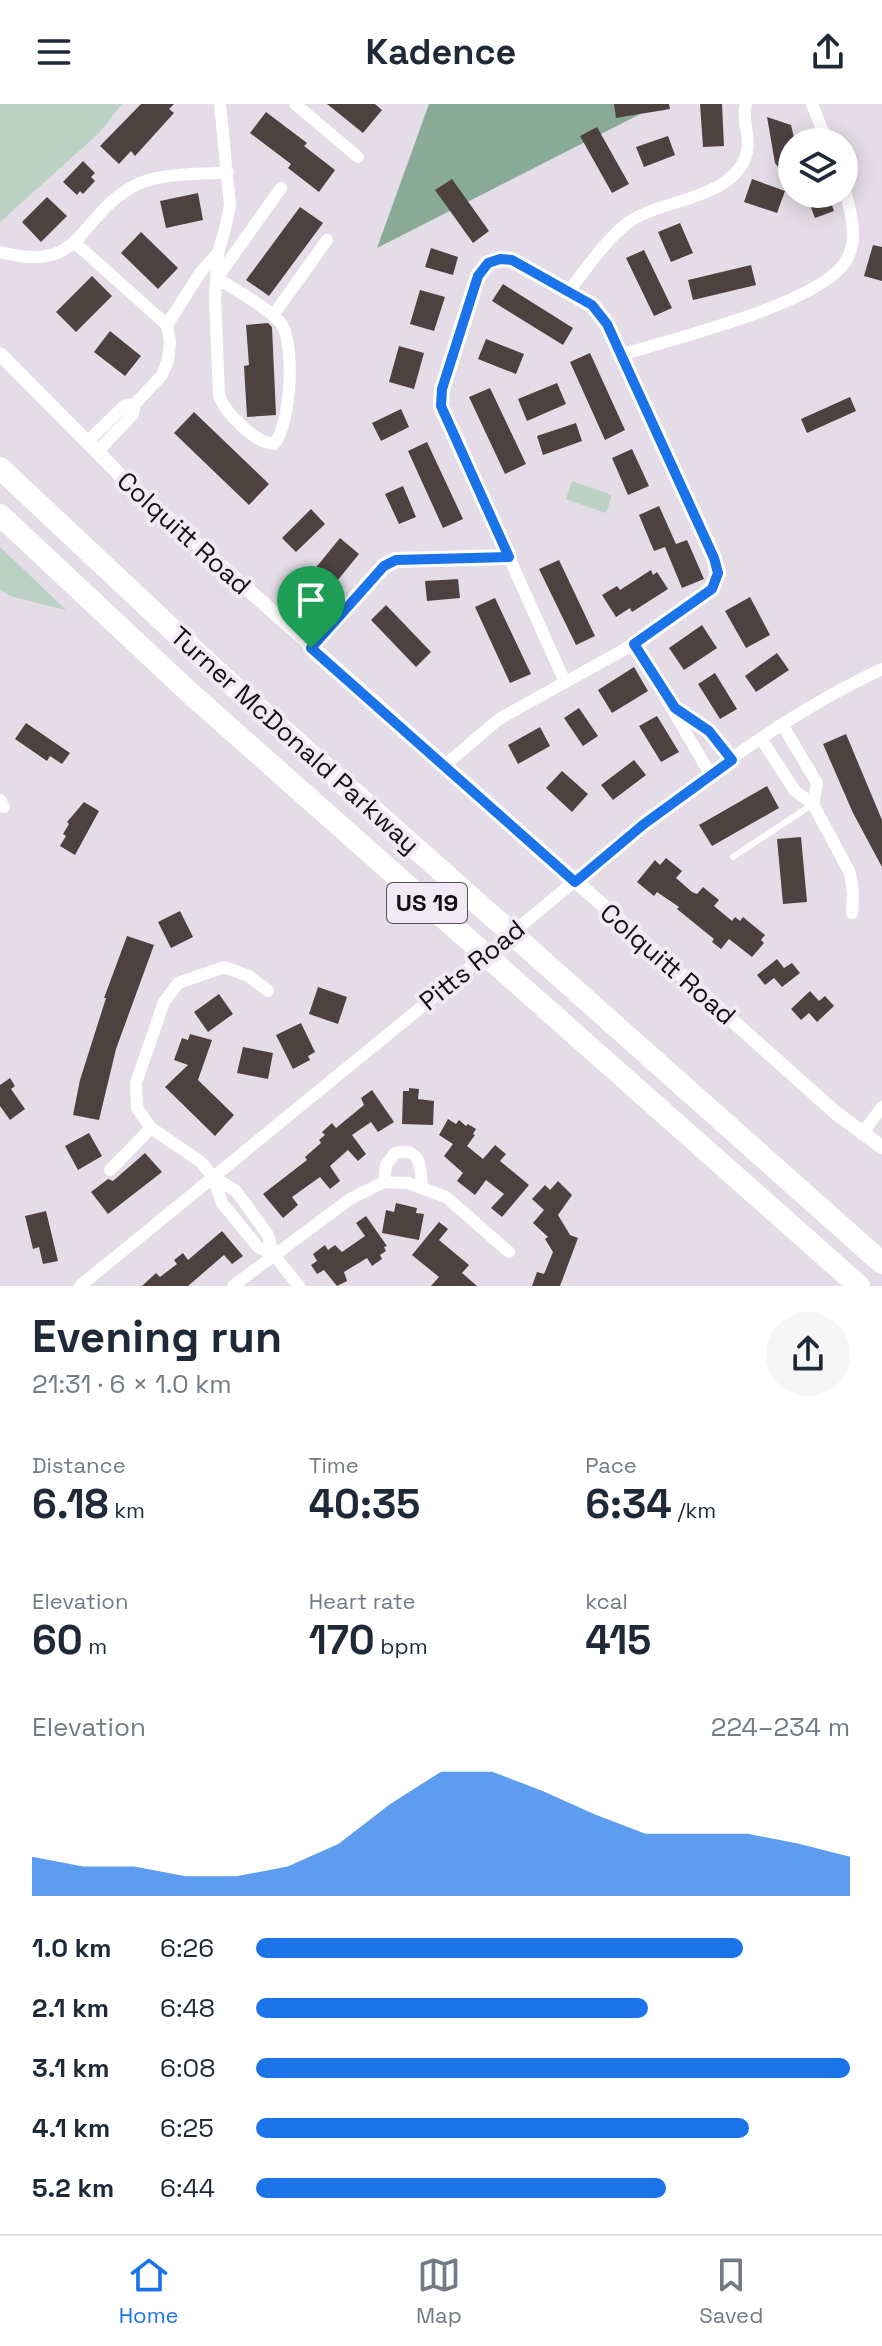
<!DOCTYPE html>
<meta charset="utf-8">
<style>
body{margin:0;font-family:"Space Grotesk",sans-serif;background:#f6f6f7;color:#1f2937;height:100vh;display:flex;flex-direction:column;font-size:30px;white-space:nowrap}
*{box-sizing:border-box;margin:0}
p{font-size:26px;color:#747a83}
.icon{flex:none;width:44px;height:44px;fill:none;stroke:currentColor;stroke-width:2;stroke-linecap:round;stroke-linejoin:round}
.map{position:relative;height:1182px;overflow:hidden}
.sheet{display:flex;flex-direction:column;background:#fff;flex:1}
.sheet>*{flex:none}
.fabs{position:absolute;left:778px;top:24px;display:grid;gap:16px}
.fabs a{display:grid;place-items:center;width:80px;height:80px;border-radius:50%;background:#fff;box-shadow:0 4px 20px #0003;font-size:40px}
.pin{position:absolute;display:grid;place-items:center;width:68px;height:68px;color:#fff;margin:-82px -34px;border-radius:50% 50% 50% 0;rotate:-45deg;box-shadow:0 0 8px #0007}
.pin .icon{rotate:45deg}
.round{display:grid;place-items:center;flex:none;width:84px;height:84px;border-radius:42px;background:#f6f6f7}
.headline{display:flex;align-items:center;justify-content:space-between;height:136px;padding:0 32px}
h1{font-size:44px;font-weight:600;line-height:60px}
.figures{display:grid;grid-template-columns:repeat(3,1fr);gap:12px;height:136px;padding:8px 32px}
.figures div{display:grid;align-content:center}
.figures b{font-size:40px;font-weight:600}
.figures small{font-size:22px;font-weight:400}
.figures p{font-size:22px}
.chart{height:224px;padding:16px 32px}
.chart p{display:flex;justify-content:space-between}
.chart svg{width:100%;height:144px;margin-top:8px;fill:#1a73e8;opacity:.7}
ul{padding:0 32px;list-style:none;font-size:26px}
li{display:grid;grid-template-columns:128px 96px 1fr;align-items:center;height:60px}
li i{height:20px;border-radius:10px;background:#1a73e8}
header{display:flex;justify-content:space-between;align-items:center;height:104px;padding:0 32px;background:#fff;font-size:36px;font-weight:600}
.tab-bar{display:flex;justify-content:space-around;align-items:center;height:112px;border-top:2px solid #e0e1e3;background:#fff;font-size:22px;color:#747a83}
.tab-bar a{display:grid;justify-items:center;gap:4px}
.tab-bar .active{color:#1a73e8}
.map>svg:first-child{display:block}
</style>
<header><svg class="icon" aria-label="menu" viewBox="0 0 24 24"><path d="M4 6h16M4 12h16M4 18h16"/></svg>Kadence<svg class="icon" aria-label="share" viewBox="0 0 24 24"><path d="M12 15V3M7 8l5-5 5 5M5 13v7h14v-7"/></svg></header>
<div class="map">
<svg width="882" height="1182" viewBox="0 0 882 1182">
<rect width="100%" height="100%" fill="#e4dce6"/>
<path fill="#bad1c3" d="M0,0H122L99,29L0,118Z
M572,377L612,391L606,409L566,395Z
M0,443L66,506L10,492L0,485Z"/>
<path fill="#88aa97" d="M429,0H660L377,144Z"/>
<path fill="#4e4241" d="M141,0H174L169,5L174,9L135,52L131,47L119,60L100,42Z
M327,0H375L382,6L363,29Z
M614,0H669L670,5L616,14Z
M700,0H722L724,42L703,43Z
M266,8L307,39L304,42L335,66L319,88L288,64L291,60L250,29Z
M767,13L791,21L795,38H792V61L779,64L775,59Z
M597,23L629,80L612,89L580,32Z
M668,32L675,51L644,63L636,43Z
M83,57L95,69L91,73L95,77L83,90L80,87L77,91L63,78Z
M452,75L489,127L473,139L435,86Z
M752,75L785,87L777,109L744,98Z
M198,89L203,116L166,124L160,97Z
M806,90H828L834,107L815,114Z
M47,93L67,112L41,138L22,118Z
M300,103L323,119L269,192L246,176Z
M680,119L693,149L671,158L658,128Z
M141,128L178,164L158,185L121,149Z
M873,141L882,143V177L864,172Z
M431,144L458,153L453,171L425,163Z
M644,146L672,204L654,212L626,154Z
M751,161L756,181L693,196L688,176Z
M92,172L112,192L76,228L56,208Z
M503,180L573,224L563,241L492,197Z
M420,186L445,193L434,227L410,220Z
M268,219L272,223L276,311L247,313L244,262L249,261L246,221Z
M110,227L141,252L125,272L94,248Z
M486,235L524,250L516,270L478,255Z
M399,242L424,249L414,285L389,278Z
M590,249L625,326L605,336L570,258Z
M557,279L566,300L527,317L518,295Z
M490,284L526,360L505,370L469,293Z
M850,293L856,307L807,329L801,315Z
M401,305L409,323L381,337L372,319Z
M194,308L269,380L249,401L174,329Z
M576,319L582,337L543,351L537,332Z
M427,338L463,415L443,424L408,347Z
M632,345L649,382L628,391L612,354Z
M403,382L416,413L399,420L385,390Z
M659,402L676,440L687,436L704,475L682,484L665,443L654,447L639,411Z
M311,405L325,420L296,448L282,434Z
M340,434L359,450L333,482L314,466Z
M559,456L595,532L576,541L539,465Z
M651,466L653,471L657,468L668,485L632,508L630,504L616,513L602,491L617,482L620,486Z
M458,475L460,494L427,497L425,477Z
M750,493L770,531L746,544L725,507Z
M495,494L531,570L510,579L475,503Z
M386,501L431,548L416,563L371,516Z
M702,521L717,544L684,566L669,544Z
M777,549L789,566L756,588L745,572Z
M634,563L648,587L612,609L598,586Z
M715,569L737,605L720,615L698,580Z
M579,604L598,632L583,642L564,614Z
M657,612L679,648L661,658L639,622Z
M26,619L70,649L62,660L50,652L47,657L15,635Z
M540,623L550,642L518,660L508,641Z
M846,630L882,716V763L853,709L823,640Z
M634,656L646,671L613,696L601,681Z
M562,667L588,690L572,708L546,684Z
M767,682L779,704L712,742L699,721Z
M84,698L99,707L75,751L60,742L66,732L63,730L69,720L67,718Z
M801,733L807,798L783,800L777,735Z
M666,754L682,767L676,774L692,788L697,790L703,783L719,796L714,802L732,817L735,813L740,817L743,813L765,831L761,836L764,839L752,853L729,835L721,845L712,838L714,835L677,805L679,803L657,788L654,792L637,778L655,756L660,761Z
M180,807L193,833L171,844L158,818Z
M127,832L154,841L116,945L99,1016L73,1011L80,976L106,894H104Z
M777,855L784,864L792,859L800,869L782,883L774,874L765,881L757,871Z
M318,883L347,893L338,920L309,910Z
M810,887L819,897L825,892L834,902L817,918L809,909L801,916L791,905Z
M219,890L233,910L208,928L194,908Z
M301,919L315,948L308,952L310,956L293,965L276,931Z
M190,930L212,936L198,976L234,1011L215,1032L165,983L188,961L174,956L182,934L188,936Z
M243,943L273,949L268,975L237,969Z
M10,974L15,982L11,985L25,1005L10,1016L0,1002V981Z
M409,984L419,985L418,995L434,997L433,1021L402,1020L403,987H409Z
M372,986L394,1018L378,1028L371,1018L352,1031L366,1050L358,1057L348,1046L330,1062L340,1077L330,1085L320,1073L292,1093L298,1101L283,1114L263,1090L307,1056L305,1053L321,1039L319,1036L325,1031L322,1028L332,1019L336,1024L364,1001L361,994Z
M448,1015L456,1020L459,1016L466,1022L468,1020L476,1025L473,1030L475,1031L467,1042L483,1055L495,1041L506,1050L500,1057L529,1081L502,1113L491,1104L504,1090L486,1076L475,1091L457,1077L463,1069L444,1052L453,1040L439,1031Z
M89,1029L102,1052L78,1066L65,1042Z
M145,1049L162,1068L108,1110L91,1088L108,1075L113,1077Z
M558,1077L572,1091L558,1111L570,1131L578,1134L560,1182H532L537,1168L544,1170L553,1148L545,1135L548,1133L533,1119L544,1106L532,1095L545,1081L550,1086Z
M396,1099L417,1104L416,1109L424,1110L419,1136L382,1129L386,1106L394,1108Z
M46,1107L58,1157L43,1160L39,1143L33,1145L25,1112Z
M366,1112L387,1142L384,1143L386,1147L380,1151L382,1155L372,1162L367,1154L344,1168L347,1177L337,1182L324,1166L317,1170L311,1161L317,1157L313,1150L325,1141L328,1146L335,1141L342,1148L365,1132L356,1119Z
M439,1118L448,1125L439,1136L469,1161L462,1169L477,1182H431L439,1173L412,1151Z
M222,1127L243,1152L232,1160L224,1151L188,1182H142L156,1169L160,1173L177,1160L174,1156L183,1149L188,1156Z"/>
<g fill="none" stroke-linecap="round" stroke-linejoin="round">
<path stroke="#fff" stroke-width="6" d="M733,753L813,700"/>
<path stroke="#fff" stroke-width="12" d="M295,0L358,53
M812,0L827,38
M74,138L167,221L170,238L168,256L162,271L135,300L133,310L97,348
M0,148C84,170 75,116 132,83C158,68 199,71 228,68
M217,174C232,184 274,207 282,221C295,242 291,321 274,340C255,339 224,308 219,291L215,192L218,149
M217,174L281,84
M569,187C587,164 605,136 629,118C663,94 735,96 747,48C751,31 741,17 746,0
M274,210L327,136
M167,221L200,169L218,149L225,125L230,101L220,0
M621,251C671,235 820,200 846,157C859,136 851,106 844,85
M87,338L124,302L135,300
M634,540C661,583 684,627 711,671
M311,544L384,462L396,456L509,453
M675,604L709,627L732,656
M783,622L817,679L813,700
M762,636L795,687L813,700L850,769L853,789L852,809
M444,662L499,615L634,540L712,485L718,469L714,454L607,220L592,201L512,156C497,154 486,158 478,172L442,285L441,302L565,578
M0,696L4,703
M268,887L249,872L224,863L178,879L164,898L136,979L137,1004L151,1024L201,1058L213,1073L222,1099L258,1143L273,1150
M862,1030L882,1003
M110,1066L151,1024
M213,1073L236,1087L268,1131L273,1150L299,1182
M384,1078L386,1061L395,1049C421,1042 421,1064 422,1083
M80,1182C224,1064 368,946 512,829C628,734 745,629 882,565
M233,1182L350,1095L384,1078L408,1079L446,1093L509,1148"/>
<path stroke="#fff" stroke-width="14" d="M0,250L124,375L836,1009L882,1043"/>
<path stroke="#fff" stroke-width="22" d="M0,364L212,563L882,1159
M0,411L190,589L859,1182"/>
</g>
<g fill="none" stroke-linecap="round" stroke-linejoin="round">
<g stroke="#fff" stroke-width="16">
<path id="route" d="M500,155L512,156L592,201L607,220L714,454L718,469L712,485L634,540L675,604L709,627L732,656L644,720L575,778L311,544L384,462L396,456L509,453L441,302L442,285L478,172L488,159Z"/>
</g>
<use href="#route" stroke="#1a73e8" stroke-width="10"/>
</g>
<g text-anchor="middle" stroke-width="8" stroke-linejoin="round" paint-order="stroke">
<rect fill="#f1e9f3" stroke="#565258" stroke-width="2" x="387" y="779" width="80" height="40" rx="6"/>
<g font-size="24" font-weight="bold" fill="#141115">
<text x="427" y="807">US 19</text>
</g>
<g font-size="26" fill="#141115" stroke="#f1e9f3">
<text transform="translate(184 429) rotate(42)" y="9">Colquitt Road</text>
<text transform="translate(295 636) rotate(42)" y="9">Turner McDonald Parkway</text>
<text transform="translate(668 860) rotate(41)" y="9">Colquitt Road</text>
<text transform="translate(472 861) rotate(-39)" y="9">Pitts Road</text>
</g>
</g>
</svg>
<div class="fabs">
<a><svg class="icon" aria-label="layers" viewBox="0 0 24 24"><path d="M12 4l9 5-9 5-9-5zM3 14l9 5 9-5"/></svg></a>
</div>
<div class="pin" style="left:311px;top:544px;background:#1e9e55"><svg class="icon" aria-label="arrive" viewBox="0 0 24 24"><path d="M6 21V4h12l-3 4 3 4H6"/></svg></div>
</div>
<section class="sheet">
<div class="headline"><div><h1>Evening run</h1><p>21:31 · 6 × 1.0 km</p></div><a class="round"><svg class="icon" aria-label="share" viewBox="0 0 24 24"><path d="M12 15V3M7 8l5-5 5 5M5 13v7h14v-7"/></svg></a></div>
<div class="figures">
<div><p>Distance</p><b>6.18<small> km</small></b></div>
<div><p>Time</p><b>40:35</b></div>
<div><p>Pace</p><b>6:34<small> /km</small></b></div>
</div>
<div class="figures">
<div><p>Elevation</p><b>60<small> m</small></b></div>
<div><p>Heart rate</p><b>170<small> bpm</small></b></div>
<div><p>kcal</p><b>415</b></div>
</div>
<div class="chart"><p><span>Elevation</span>224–234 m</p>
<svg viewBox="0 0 160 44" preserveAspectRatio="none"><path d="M0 44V32L10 35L20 35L30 38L40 38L50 35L60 28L70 16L80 6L90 6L100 12L110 19L120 25L130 25L140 25L150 28L160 32V44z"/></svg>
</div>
<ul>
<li><b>1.0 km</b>6:26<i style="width:82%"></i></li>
<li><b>2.1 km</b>6:48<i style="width:66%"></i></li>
<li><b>3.1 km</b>6:08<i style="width:100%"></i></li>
<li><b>4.1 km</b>6:25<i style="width:83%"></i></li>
<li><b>5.2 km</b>6:44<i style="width:69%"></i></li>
</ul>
</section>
<nav class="tab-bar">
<a class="active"><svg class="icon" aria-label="home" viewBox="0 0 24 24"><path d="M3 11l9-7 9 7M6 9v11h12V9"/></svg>Home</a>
<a><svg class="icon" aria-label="map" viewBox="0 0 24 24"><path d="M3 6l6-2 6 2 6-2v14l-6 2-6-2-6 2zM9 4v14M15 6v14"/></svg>Map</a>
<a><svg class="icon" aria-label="saved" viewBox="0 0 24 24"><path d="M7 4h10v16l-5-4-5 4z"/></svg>Saved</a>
</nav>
